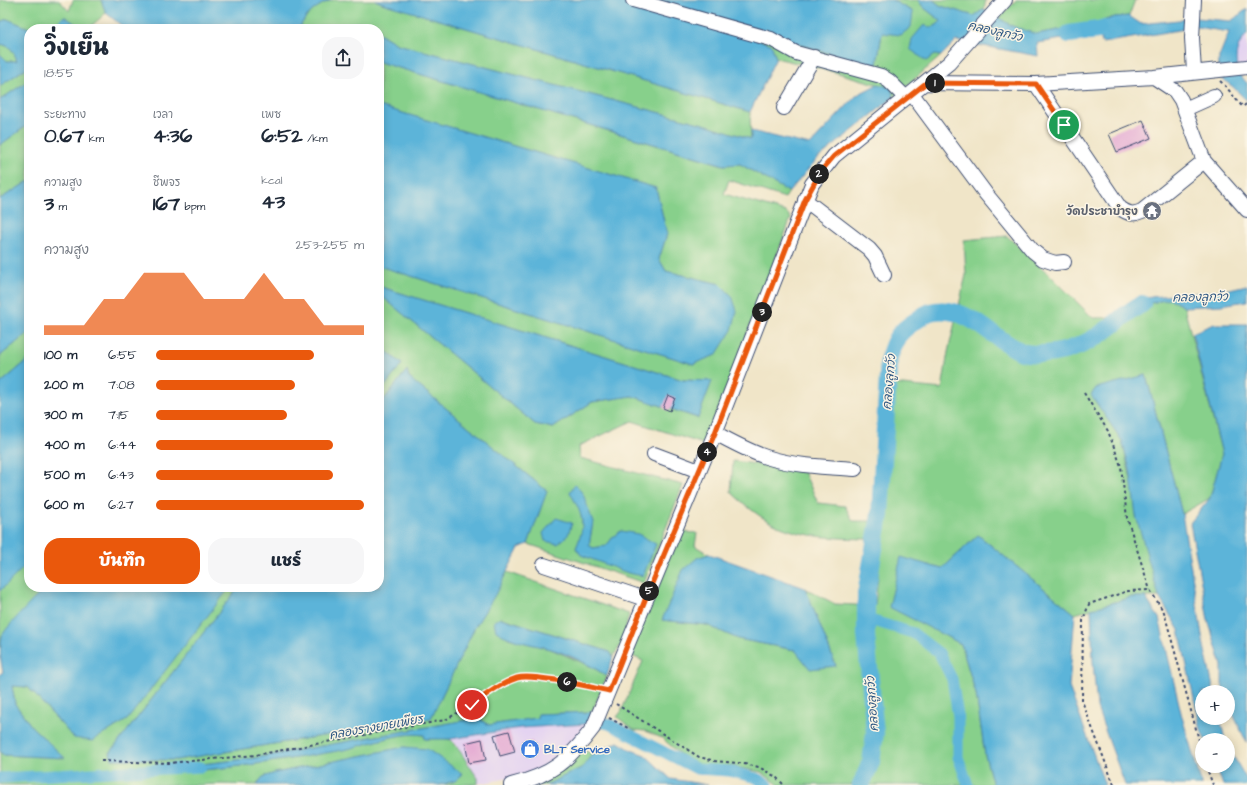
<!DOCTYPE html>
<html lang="th">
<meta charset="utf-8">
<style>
body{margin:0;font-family:"Architects Daughter","Playpen Sans Thai",sans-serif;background:#f6f6f7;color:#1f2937;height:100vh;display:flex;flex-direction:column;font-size:15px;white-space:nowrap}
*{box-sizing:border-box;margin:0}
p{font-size:13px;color:#747a83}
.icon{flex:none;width:22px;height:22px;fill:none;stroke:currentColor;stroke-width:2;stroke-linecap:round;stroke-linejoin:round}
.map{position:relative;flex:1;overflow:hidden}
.drawer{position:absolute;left:24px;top:24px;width:360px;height:568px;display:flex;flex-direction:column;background:#fff;border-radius:16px;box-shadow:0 2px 10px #0003}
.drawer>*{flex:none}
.controls{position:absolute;left:1195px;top:685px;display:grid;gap:8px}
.controls a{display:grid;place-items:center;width:40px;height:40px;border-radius:50%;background:#fff;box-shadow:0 2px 10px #0003;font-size:20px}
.pin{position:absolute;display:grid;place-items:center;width:34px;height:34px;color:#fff;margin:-17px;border:2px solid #fff;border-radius:50%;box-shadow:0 1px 4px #0007}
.km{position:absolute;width:20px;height:20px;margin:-10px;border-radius:50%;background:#222;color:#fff;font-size:11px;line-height:20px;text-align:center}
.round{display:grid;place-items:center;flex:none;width:42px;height:42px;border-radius:16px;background:#f6f6f7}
.head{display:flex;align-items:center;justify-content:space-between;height:68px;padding:0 20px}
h1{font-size:22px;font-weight:800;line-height:30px}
.metrics{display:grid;grid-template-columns:repeat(3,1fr);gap:6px;height:68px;padding:4px 20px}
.metrics div{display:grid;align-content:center}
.metrics b{font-size:20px;font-weight:800}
.metrics small{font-size:11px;font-weight:400}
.metrics p{font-size:11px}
.chart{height:112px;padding:8px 20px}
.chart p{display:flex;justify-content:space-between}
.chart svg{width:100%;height:72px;margin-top:4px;fill:#ea580c;opacity:.7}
.cta{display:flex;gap:8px;margin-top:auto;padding:8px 20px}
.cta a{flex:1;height:46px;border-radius:16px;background:#ea580c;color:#fff;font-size:16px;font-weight:800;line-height:46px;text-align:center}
.cta a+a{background:#f6f6f7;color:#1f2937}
ul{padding:0 20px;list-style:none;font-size:13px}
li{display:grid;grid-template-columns:64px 48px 1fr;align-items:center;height:30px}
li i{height:10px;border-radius:5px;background:#ea580c}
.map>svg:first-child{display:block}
</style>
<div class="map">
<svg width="1247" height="785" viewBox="0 0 1247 785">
<rect width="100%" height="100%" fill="#fcf5e5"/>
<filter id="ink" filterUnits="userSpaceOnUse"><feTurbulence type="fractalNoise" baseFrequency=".025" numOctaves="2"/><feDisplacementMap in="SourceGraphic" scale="8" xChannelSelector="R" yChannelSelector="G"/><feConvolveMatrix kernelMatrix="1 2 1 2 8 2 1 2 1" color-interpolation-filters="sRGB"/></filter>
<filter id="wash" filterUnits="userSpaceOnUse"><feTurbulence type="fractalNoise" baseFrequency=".012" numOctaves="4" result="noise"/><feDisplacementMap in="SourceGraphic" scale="16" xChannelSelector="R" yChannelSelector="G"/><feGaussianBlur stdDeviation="0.9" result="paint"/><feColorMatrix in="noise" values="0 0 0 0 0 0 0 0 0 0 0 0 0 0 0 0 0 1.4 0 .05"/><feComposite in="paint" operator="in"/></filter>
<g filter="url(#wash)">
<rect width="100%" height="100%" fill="#f0e5c8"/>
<path fill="#e4d3f1" d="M1247,34V72L1234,62L1240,41Z
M586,724L573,744L561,756L535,771L510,778L478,784V778L467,764L456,744L450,739L520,728Z"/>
<path fill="#87d08b" stroke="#518074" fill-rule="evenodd" d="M0,0H59L69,11L73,0H101L106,13L88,29H83L65,17L56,25L65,29H31L7,19L0,22Z
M332,0H375L382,3L750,112L751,139L707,125L397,44L379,33V29H372L360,22L334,29H299C305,15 317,5 332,0Z
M625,0H646L859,62L877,64L882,33L913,12L892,0H918L923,7L941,21C935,27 932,29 924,25L935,55L941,56L894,97L890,88L838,73L776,58L771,44Z
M933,0H986L984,9L974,16L941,6Z
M1016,0H1138H1135L1129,16L1115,17L1092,24L1036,34L1012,26L999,18Z
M0,44C11,46 14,51 17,61H7L0,54Z
M379,62L723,165L740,164L789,192L785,198L729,180L724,194L786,212L791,218L713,423L703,444L632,421L579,446L580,458L683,485L644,583L528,544L547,491L409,378L407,370L379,406V393L402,364L379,345V294L535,424L553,428L592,402L632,396L697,418L711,381L683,380L381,287L379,290V266L693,364L720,284L666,271L659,259L667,234L656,188L379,106ZM581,514L593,522L589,545L593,548L606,546L614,536L604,562L581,555L576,548L583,532Z
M29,66V80L0,100V86Z
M29,124V181L0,199V145Z
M1007,236L1053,278L1093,318L1125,317C1136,305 1154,302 1170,299L1184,307L1222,454L1210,498L1182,514L1146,375L1092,395L1122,441L1159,597H1132L1075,614L978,535L942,569L901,558L931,628L961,644L976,694L985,755L993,785H779L761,772L730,766H702L681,755L662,738L645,731L634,730L617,717L621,712L643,661L630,655L666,560L675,548L683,532L697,533L695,546L709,554L697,558L662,620L707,625L738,639L795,650L836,666L805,588L835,604L875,606L880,557L866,539C837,538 806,538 778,526C760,518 745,505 731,492L733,461L803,470L818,503L845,506L853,521H882L893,384L942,389L948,352L966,275L964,240Z
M29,332V359L0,384V356Z
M29,562V587H46L3,634L0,648V591Z
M507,572L629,614L622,643L613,657L610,652L502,618L494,621L508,638L553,650L590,666L607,676L592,712L539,714L538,718L489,725L478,718L255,758L185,766L191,771C243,767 293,759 344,749C370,744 398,731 424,735L425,739C432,739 444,737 451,740C455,742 473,772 478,778V784L439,785L455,781L462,774L448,765L405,747L275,773L263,777L257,783L258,785C239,785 220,783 201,785H0V751L3,755L64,758L32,727L15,704L12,686L28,687L74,738L226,587H239L110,753L112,759L176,760L431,718L475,627Z
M583,750L592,754L583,767L546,785H528Z"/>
<path fill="#5bb4d9" stroke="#3b729c" d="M101,0H332C317,5 305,15 299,29H126L106,13Z
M375,0H625L771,44L776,58L750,112L382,3Z
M646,0H892L913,12L911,27L901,35L882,33L877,64L859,62Z
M918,0H933L941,6L974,16L984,9L1012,26L1036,34L1092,24L1094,34L1037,43L1038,56L956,41L941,56L935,55L926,61L910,49L912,39L924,25C932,29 935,27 941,21L923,7Z
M1247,9V34C1233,49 1232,68 1247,83V101L1232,86L1218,76L1219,57L1229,32L1197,27L1102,43L1097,23L1115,17L1129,16L1141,24L1197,18L1231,21Z
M64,16L83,29H65L56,25Z
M7,19L31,29H29V66L0,86V54L7,61H17C14,51 11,46 0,44V22Z
M360,22L372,29H334L335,28Z
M379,33L397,44L707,125L751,139V131L810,145L857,95L878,84L891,88L894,97L817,159L789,192L740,164L724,165L379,62Z
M29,80V124L0,145V100Z
M379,106L656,188L667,234L659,259L666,271L720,284L732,296L737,311L732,330L716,355L693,364L379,266Z
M29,181V332L0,356V199Z
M1247,285V301L1221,305L1184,307L1170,299C1154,302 1136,305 1125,317L1113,318L1128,306L1150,297L1221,291Z
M381,287L683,380L712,381L698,418L632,396L592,402L553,428L535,424L379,294Z
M1214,324H1247V743L1230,708L1228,692H1224L1222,684V666L1208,620L1190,523L1210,498L1222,454L1192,333Z
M379,345L402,364L379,394Z
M29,359V562L0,591V384Z
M407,370L409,378L547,491L528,544L519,548L495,595L475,627L431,718L176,760L112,759L110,753L239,587H379V406Z
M1146,375L1182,514L1203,641L1214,692H1202V718H1220L1225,740H1205L1201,730L1179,630L1159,597L1136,516L1130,470L1122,441L1091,395L1096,388Z
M575,484L583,494L593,522L589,545L593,548L606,546L614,536L621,531L638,534L656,544L643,576L628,573L581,555L576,548C587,522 582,515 570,492Z
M556,518L572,523L568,535L558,544L545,541L543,533Z
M978,535L1075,614L1069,687L1105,785H993L985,755L976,694L961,644L889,607L901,557L942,569Z
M709,554L805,588L836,666L810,669L795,650L738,639L707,625L662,620L683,570L697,558Z
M46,587H230L127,720L92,741L74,738L28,687L12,686L15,704L32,727L65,758L3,755L0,751V674L3,672C0,661 0,647 2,636C5,628 38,595 46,587Z
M1132,597H1145L1159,618L1182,717L1202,785H1125L1097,708L1093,662L1091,609Z
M501,618L610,652L613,657L607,676C590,665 571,655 551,649C532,644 513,642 496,631L494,621Z
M592,712L586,724L520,728L450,739H425L424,735C398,731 369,745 343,750C293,759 242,767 191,771L184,766L255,758L478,718L489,725L537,718L538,714Z
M618,742L631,750L645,755L671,779L708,785H546L583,767L592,754Z
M404,747L427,749L463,774L455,781L439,785H258L257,784L263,777L275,773Z
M1228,747L1247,780V785H1223L1216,766H1228Z"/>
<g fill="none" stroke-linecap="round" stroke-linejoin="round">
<path stroke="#5bb4d9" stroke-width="11" d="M867,619L913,633L939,653L952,679L958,716V757L968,785
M589,720L609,724L697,769L729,771L756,778L768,785
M0,778L201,767"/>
<path stroke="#5bb4d9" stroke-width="18" d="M1069,34L1105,29H1123
M861,785L871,762L875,733L866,635V594L880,515L889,358C895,338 898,332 917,320C920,318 925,314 930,312C967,303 992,339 1022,352C1028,354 1038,354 1044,354C1069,353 1093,341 1113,325C1123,317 1130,310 1142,304"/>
</g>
<g id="blocks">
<path fill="#e4aad3" d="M1143,120L1151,138L1117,152L1109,134Z
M668,395L675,398L670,411L663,408Z
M509,731L515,752L500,756L494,735Z
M482,739L486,760L469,763L465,743Z
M532,741L536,755L527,757L523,744Z"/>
</g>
</g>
<g filter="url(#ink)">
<use href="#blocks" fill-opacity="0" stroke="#3b4a6e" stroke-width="1"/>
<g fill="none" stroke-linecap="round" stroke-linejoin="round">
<g stroke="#3b4a6e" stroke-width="16">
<path id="minor" d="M633,0L771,39L796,53L881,76L889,81L906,98
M1194,0L1192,38L1194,72
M1154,77L1175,91L1181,100L1204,161L1247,210
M926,83L1036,84L1154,77L1247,67
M1036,84L1120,208C1128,214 1133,215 1142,211L1204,161
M912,94L986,194L1033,251L1043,259L1055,263L1064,262
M784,108L814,57
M1185,109L1214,96
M805,200L869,249L875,256L884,275
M715,433C732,442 748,451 766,457C794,466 825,467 855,469
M654,454L699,471
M544,565L645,599
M511,785C552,775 568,761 593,728L715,433L812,184L834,156L949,63L1005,0"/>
</g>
<path stroke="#3b4a6e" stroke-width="2" stroke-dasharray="3 3" stroke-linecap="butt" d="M1220,81C1229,89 1234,98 1243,107L1247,103
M1084,393L1108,431L1121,466L1127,518L1150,590
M616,704L699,757L715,761L739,763L759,767L776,777L784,785
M609,718L628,728
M101,761L169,763L256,755L445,720L518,678L573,683L598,688
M1206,766L1213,785
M1114,785L1082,701L1083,620L1089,604L1128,591L1150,590L1164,612L1202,751"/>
<use href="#minor" stroke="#fff" stroke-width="14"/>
</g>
</g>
<g fill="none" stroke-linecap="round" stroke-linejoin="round" filter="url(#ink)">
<g stroke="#fff" stroke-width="8">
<path id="route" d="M472,705C485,695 501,683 517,678C533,673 590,687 609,691L645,600L715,433L805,200L821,171L834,156L926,83L1036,84L1064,125"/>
</g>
<use href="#route" stroke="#ea580c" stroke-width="5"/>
</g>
<defs>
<g id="temple-disc" transform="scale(1)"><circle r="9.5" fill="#6b7280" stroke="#fcf5e5"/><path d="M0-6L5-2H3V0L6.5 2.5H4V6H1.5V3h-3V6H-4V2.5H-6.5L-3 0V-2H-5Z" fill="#fff"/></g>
<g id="shop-disc" transform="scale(1)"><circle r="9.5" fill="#3f7fe0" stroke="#fcf5e5"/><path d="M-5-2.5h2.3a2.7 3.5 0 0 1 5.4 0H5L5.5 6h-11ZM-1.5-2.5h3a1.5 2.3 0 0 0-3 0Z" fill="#fff"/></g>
</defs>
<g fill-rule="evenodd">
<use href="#temple-disc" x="1152" y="211"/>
<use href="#shop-disc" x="530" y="749"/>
</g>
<g text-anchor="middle" stroke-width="3" stroke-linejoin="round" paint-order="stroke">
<g font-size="11" font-weight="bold" fill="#5b616d" stroke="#fcf5e5" text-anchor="end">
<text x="1138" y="215">วัดประชาบํารุง</text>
</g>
<g font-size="11" font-weight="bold" fill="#366cbe" stroke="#fcf5e5" text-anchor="start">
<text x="544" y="753">BLT Service</text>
</g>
<g font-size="12" font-style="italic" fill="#2e5783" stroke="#fcf5e5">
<text transform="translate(995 31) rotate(13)" y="4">คลองลูกวัว</text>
<text transform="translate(1200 297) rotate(-1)" y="4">คลองลูกวัว</text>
<text transform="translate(889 382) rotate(-85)" y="4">คลองลูกวัว</text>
<text transform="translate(872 704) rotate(-94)" y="4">คลองลูกวัว</text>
<text transform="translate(376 727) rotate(-10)" y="4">คลองรางยายเพียร</text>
</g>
</g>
</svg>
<div class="controls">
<a>+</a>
<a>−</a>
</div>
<div class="pin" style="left:1064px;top:125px;background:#1e9e55"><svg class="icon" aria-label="arrive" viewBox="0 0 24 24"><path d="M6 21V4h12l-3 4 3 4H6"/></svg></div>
<div class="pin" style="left:472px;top:705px;background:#d93025"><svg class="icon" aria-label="check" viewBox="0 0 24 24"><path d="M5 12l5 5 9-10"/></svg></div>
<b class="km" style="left:935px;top:83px">1</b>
<b class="km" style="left:819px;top:174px">2</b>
<b class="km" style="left:762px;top:312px">3</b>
<b class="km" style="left:707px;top:452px">4</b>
<b class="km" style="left:649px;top:591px">5</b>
<b class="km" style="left:567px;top:682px">6</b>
<section class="drawer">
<div class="head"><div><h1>วิ่งเย็น</h1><p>18:55</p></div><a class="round"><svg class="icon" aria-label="share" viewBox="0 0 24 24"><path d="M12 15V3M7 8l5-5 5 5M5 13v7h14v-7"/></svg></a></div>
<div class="metrics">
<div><p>ระยะทาง</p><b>0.67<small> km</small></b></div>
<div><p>เวลา</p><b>4:36</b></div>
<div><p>เพซ</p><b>6:52<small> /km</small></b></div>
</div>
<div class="metrics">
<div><p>ความสูง</p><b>3<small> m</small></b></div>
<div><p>ชีพจร</p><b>167<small> bpm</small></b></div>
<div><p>kcal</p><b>43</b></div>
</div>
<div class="chart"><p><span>ความสูง</span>253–255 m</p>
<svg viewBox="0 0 160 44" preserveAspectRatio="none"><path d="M0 44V38L10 38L20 38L30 22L40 22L50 6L60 6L70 6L80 22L90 22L100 22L110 6L120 22L130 22L140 38L150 38L160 38V44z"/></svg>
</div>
<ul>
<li><b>100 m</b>6:55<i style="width:76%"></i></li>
<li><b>200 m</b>7:08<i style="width:67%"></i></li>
<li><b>300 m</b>7:15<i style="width:63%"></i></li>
<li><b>400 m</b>6:44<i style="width:85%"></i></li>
<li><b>500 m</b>6:43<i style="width:85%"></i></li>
<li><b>600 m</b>6:27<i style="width:100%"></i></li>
</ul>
<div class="cta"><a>บันทึก</a><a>แชร์</a></div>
</section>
</div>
